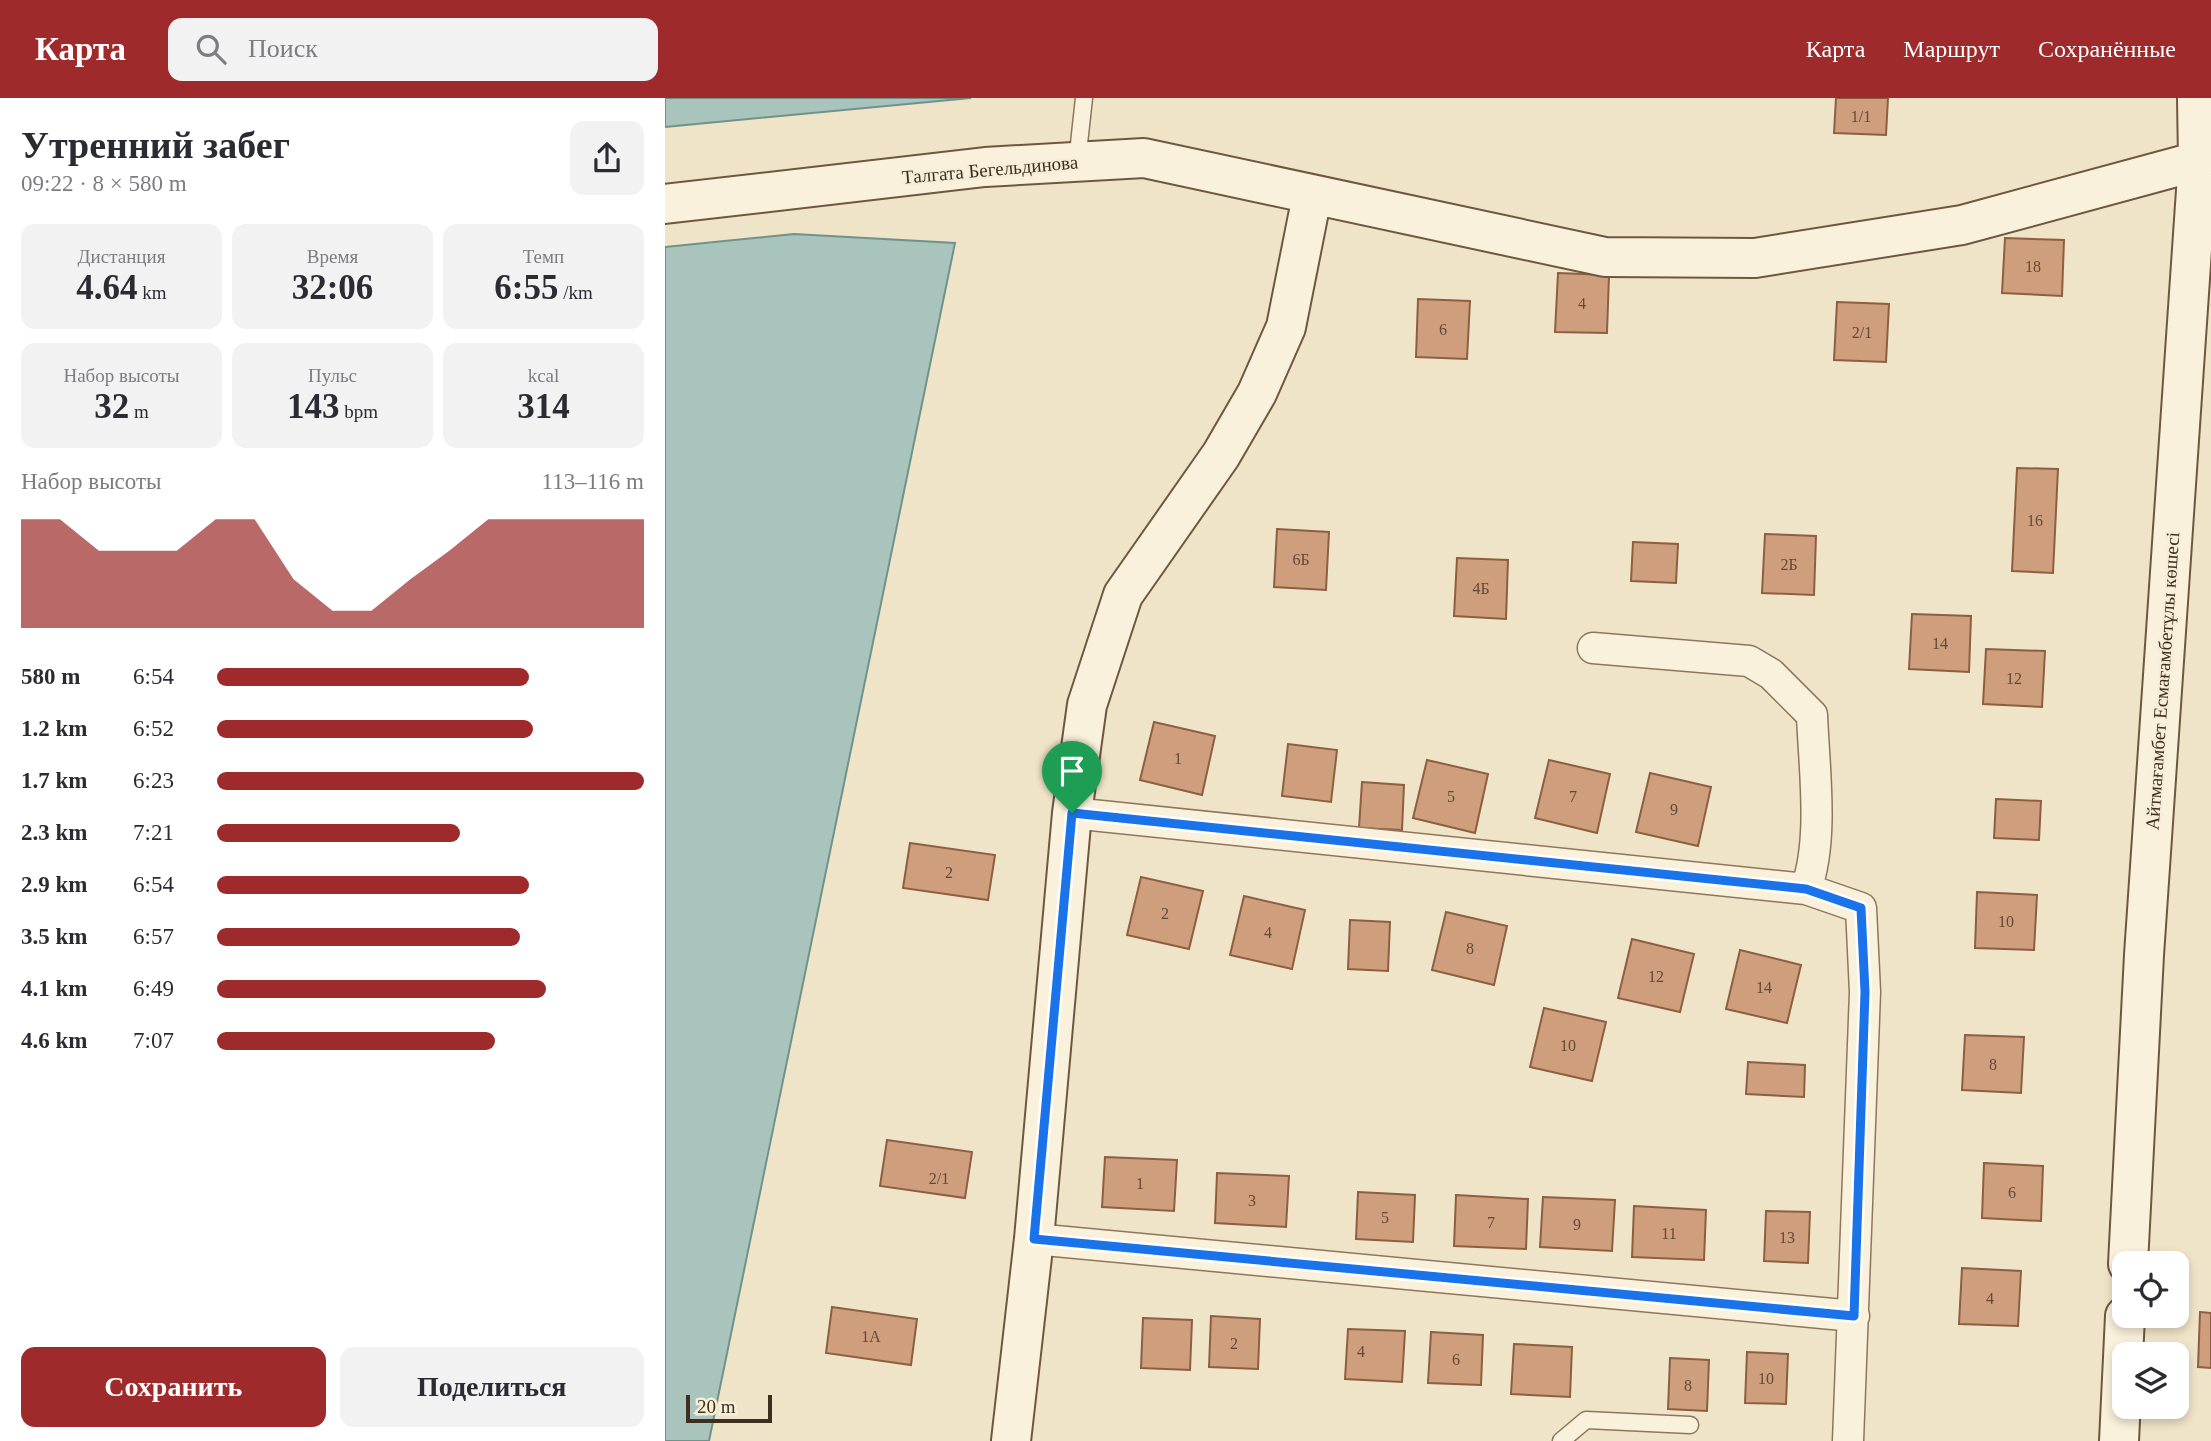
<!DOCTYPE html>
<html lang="ru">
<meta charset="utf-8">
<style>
body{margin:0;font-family:Georgia,serif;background:#f2f2f3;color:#2b2b33;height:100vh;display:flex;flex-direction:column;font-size:26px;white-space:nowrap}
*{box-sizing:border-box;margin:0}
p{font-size:23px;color:#7c7c81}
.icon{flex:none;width:38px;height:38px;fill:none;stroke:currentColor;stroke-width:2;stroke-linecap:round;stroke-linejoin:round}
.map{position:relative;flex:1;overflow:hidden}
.sheet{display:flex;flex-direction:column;background:#fff;width:665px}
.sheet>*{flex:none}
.tools{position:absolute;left:1447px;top:1153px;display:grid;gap:14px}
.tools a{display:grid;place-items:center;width:77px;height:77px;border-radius:14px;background:#fff;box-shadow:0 4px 10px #0003;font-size:35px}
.scale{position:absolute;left:21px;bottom:18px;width:86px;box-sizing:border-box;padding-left:7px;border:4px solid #3d2e20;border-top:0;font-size:19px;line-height:24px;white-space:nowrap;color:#3d2e20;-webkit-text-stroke:5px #f7eed8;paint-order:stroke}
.pin{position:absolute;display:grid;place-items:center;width:60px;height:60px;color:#fff;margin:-72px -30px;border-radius:50% 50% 50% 0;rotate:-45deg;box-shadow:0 0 7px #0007}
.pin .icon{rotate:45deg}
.round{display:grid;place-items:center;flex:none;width:74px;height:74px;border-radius:14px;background:#f2f2f3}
.headline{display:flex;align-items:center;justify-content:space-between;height:119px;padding:0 21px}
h1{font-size:38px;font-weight:800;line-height:52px}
.stats{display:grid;grid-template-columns:repeat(3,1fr);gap:10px;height:119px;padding:7px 21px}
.stats div{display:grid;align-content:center;border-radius:14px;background:#f2f2f3;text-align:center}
.stats b{font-size:35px;font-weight:800}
.stats small{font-size:19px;font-weight:400}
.stats p{font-size:19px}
.chart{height:196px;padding:14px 21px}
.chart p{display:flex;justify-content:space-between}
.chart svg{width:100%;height:126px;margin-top:7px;fill:#9e2a2b;opacity:.7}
.button{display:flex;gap:14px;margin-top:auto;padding:14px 21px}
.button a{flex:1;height:80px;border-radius:14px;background:#9e2a2b;color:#fff;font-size:28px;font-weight:800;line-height:80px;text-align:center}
.button a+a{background:#f2f2f3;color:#2b2b33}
ul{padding:0 21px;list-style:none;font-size:23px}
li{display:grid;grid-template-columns:112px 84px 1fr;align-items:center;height:52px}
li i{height:18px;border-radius:9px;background:#9e2a2b}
header{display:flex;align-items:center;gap:42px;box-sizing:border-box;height:98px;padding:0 35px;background:#9e2a2b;color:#fff}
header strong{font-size:33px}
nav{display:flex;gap:38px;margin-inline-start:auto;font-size:24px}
.search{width:490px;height:63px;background:#f2f2f3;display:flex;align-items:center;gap:18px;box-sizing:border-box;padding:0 24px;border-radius:14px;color:#7c7c81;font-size:26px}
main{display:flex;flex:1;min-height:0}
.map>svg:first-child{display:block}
</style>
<header>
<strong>Карта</strong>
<div class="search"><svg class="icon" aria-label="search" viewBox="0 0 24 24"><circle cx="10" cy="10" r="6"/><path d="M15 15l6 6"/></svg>Поиск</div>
<nav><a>Карта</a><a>Маршрут</a><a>Сохранённые</a></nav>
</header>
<main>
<section class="sheet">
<div class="headline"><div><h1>Утренний забег</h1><p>09:22 · 8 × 580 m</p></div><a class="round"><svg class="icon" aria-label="share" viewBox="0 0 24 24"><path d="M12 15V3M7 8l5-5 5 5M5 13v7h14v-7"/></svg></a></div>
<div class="stats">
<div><p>Дистанция</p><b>4.64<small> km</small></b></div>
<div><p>Время</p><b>32:06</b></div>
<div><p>Темп</p><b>6:55<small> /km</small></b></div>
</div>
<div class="stats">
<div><p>Набор высоты</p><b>32<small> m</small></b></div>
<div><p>Пульс</p><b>143<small> bpm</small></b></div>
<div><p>kcal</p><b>314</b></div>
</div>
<div class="chart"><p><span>Набор высоты</span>113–116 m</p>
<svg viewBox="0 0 160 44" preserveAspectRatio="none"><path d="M0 44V6L10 6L20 17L30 17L40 17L50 6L60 6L70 27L80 38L90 38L100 27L110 17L120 6L130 6L140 6L150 6L160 6V44z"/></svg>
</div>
<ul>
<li><b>580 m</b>6:54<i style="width:73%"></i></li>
<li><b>1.2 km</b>6:52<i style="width:74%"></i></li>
<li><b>1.7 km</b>6:23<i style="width:100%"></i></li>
<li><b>2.3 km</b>7:21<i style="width:57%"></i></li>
<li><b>2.9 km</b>6:54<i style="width:73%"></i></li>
<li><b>3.5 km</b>6:57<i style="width:71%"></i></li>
<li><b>4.1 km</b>6:49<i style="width:77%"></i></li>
<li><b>4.6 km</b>7:07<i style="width:65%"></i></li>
</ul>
<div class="button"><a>Сохранить</a><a>Поделиться</a></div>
</section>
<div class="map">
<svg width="1546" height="1343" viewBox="0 0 1546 1343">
<rect width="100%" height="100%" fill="#f0e4c8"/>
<path fill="#a9c4bc" stroke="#6f938a" stroke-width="2" d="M0,0H306L0,29Z
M129,136L290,145L44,1343H0V149Z"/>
<path fill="#cf9f7d" stroke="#8d5f41" stroke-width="2" d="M1171,0H1223L1221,37L1169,35Z
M1340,140L1399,142L1397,198L1337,195Z
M893,175L944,177L942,235L890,234Z
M753,201L805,203L802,261L751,259Z
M1172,204L1224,206L1221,264L1169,262Z
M1352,370L1393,371L1388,475L1347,473Z
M612,431L664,434L661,492L609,489Z
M1100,436L1151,438L1149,497L1097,495Z
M968,444L1013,446L1011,485L966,483Z
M792,460L843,462L841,521L789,518Z
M1247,516L1306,518L1304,574L1244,571Z
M1321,551L1380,553L1377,609L1318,606Z
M489,624L550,638L537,697L475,682Z
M623,646L672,652L666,704L617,698Z
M762,662L823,676L810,735L748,720Z
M884,662L945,676L932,735L870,720Z
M985,675L1046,689L1033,748L971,734Z
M697,684L739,687L737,732L694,730Z
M1331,701L1376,703L1374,742L1329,740Z
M245,745L330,757L323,802L238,790Z
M476,779L538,793L524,851L462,837Z
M1312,794L1372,797L1369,852L1310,850Z
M579,798L640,812L627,871L565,857Z
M781,814L842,828L829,887L767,872Z
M685,822L725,824L723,873L683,871Z
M967,841L1029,856L1015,914L953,900Z
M1075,852L1136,867L1122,925L1061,911Z
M879,910L941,924L927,983L865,969Z
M1300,937L1359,939L1356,995L1297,992Z
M1083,964L1140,967L1139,999L1081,996Z
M222,1042L307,1054L300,1100L215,1088Z
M440,1059L512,1062L509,1113L437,1109Z
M1319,1065L1378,1068L1376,1123L1317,1120Z
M552,1075L624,1078L621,1129L550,1125Z
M693,1094L750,1097L748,1144L691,1141Z
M791,1097L863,1101L861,1151L789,1148Z
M878,1099L950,1102L947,1153L875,1149Z
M969,1108L1041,1112L1039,1162L967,1159Z
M1101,1113L1145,1114L1143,1165L1099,1163Z
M1297,1170L1356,1173L1353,1228L1294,1226Z
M167,1209L252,1221L246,1267L161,1255Z
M1535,1214L1546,1215V1270L1533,1269Z
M546,1218L595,1221L593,1271L544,1269Z
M478,1220L527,1222L525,1272L476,1270Z
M683,1231L740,1233L737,1284L680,1281Z
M766,1234L818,1237L816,1287L763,1285Z
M849,1246L907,1249L905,1299L846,1296Z
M1082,1254L1123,1256L1121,1306L1080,1305Z
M1005,1260L1044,1262L1042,1313L1003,1311Z"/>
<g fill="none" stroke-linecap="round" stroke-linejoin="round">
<g stroke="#8d765c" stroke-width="19">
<path id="lane" d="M412,64L419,0
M896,1343L921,1322L1025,1327"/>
</g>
<g stroke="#8d765c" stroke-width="33">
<path id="street" d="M928,550L1084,563L1106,576L1147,617C1149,670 1159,741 1141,791
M407,715L1141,791L1196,810L1200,894L1183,1343
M369,1141L1189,1218"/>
</g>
<g stroke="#6f573f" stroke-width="42">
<path id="secondary" d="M0,106L320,69L479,60L940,159L1090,160L1297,127L1533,63
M1463,1166L1479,857L1533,63L1532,0
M346,1343L369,1141L407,715L422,607L458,497L556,357L592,295L621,229L647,98
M1454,1343L1460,1218"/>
</g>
<use href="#lane" stroke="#faf1dc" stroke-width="16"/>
<use href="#street" stroke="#faf1dc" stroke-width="30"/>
<use href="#secondary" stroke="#faf1dc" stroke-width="38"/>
</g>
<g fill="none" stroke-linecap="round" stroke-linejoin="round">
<g stroke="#fff" stroke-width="14">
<path id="route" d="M407,715L1141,791L1196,810L1200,894L1189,1218L369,1141Z"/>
</g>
<use href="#route" stroke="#1a73e8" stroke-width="9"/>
</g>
<g text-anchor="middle" stroke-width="5" stroke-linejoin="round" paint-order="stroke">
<g font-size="16" fill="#624a37">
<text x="1196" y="24">1/1</text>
<text x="1368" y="174">18</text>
<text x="917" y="211">4</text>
<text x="778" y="237">6</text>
<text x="1197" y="240">2/1</text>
<text x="1370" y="428">16</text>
<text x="636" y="467">6Б</text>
<text x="1124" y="472">2Б</text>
<text x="816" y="496">4Б</text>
<text x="1275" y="551">14</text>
<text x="1349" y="586">12</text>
<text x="513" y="666">1</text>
<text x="786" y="704">5</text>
<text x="908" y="704">7</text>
<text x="1009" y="717">9</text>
<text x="284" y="780">2</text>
<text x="500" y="821">2</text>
<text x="1341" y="829">10</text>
<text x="603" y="840">4</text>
<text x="805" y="856">8</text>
<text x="991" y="884">12</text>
<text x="1099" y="895">14</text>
<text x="903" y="953">10</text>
<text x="1328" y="972">8</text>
<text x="274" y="1086">2/1</text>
<text x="475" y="1091">1</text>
<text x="1347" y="1100">6</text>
<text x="587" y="1108">3</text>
<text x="720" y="1125">5</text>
<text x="826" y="1130">7</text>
<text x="912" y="1132">9</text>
<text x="1004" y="1141">11</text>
<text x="1122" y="1145">13</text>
<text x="1325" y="1206">4</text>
<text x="206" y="1244">1А</text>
<text x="569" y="1251">2</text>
<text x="696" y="1259">4</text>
<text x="791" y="1267">6</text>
<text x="1101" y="1286">10</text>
<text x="1023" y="1293">8</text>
</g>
<g font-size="19" fill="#3d2e20" stroke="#f7eed8">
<text transform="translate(325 71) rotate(-5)" y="7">Талгата Бегельдинова</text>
<text transform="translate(1497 583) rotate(-86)" y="7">Айтмағамбет Есмағамбетұлы көшесі</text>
</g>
</g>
</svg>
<div class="tools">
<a><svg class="icon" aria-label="locate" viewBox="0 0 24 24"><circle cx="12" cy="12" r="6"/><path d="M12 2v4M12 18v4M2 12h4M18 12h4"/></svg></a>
<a><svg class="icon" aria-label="layers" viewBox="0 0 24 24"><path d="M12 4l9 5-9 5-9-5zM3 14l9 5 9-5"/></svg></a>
</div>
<div class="scale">20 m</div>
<div class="pin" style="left:407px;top:715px;background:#1e9e55"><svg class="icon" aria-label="arrive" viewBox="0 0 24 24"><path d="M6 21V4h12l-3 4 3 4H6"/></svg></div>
</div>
</main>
